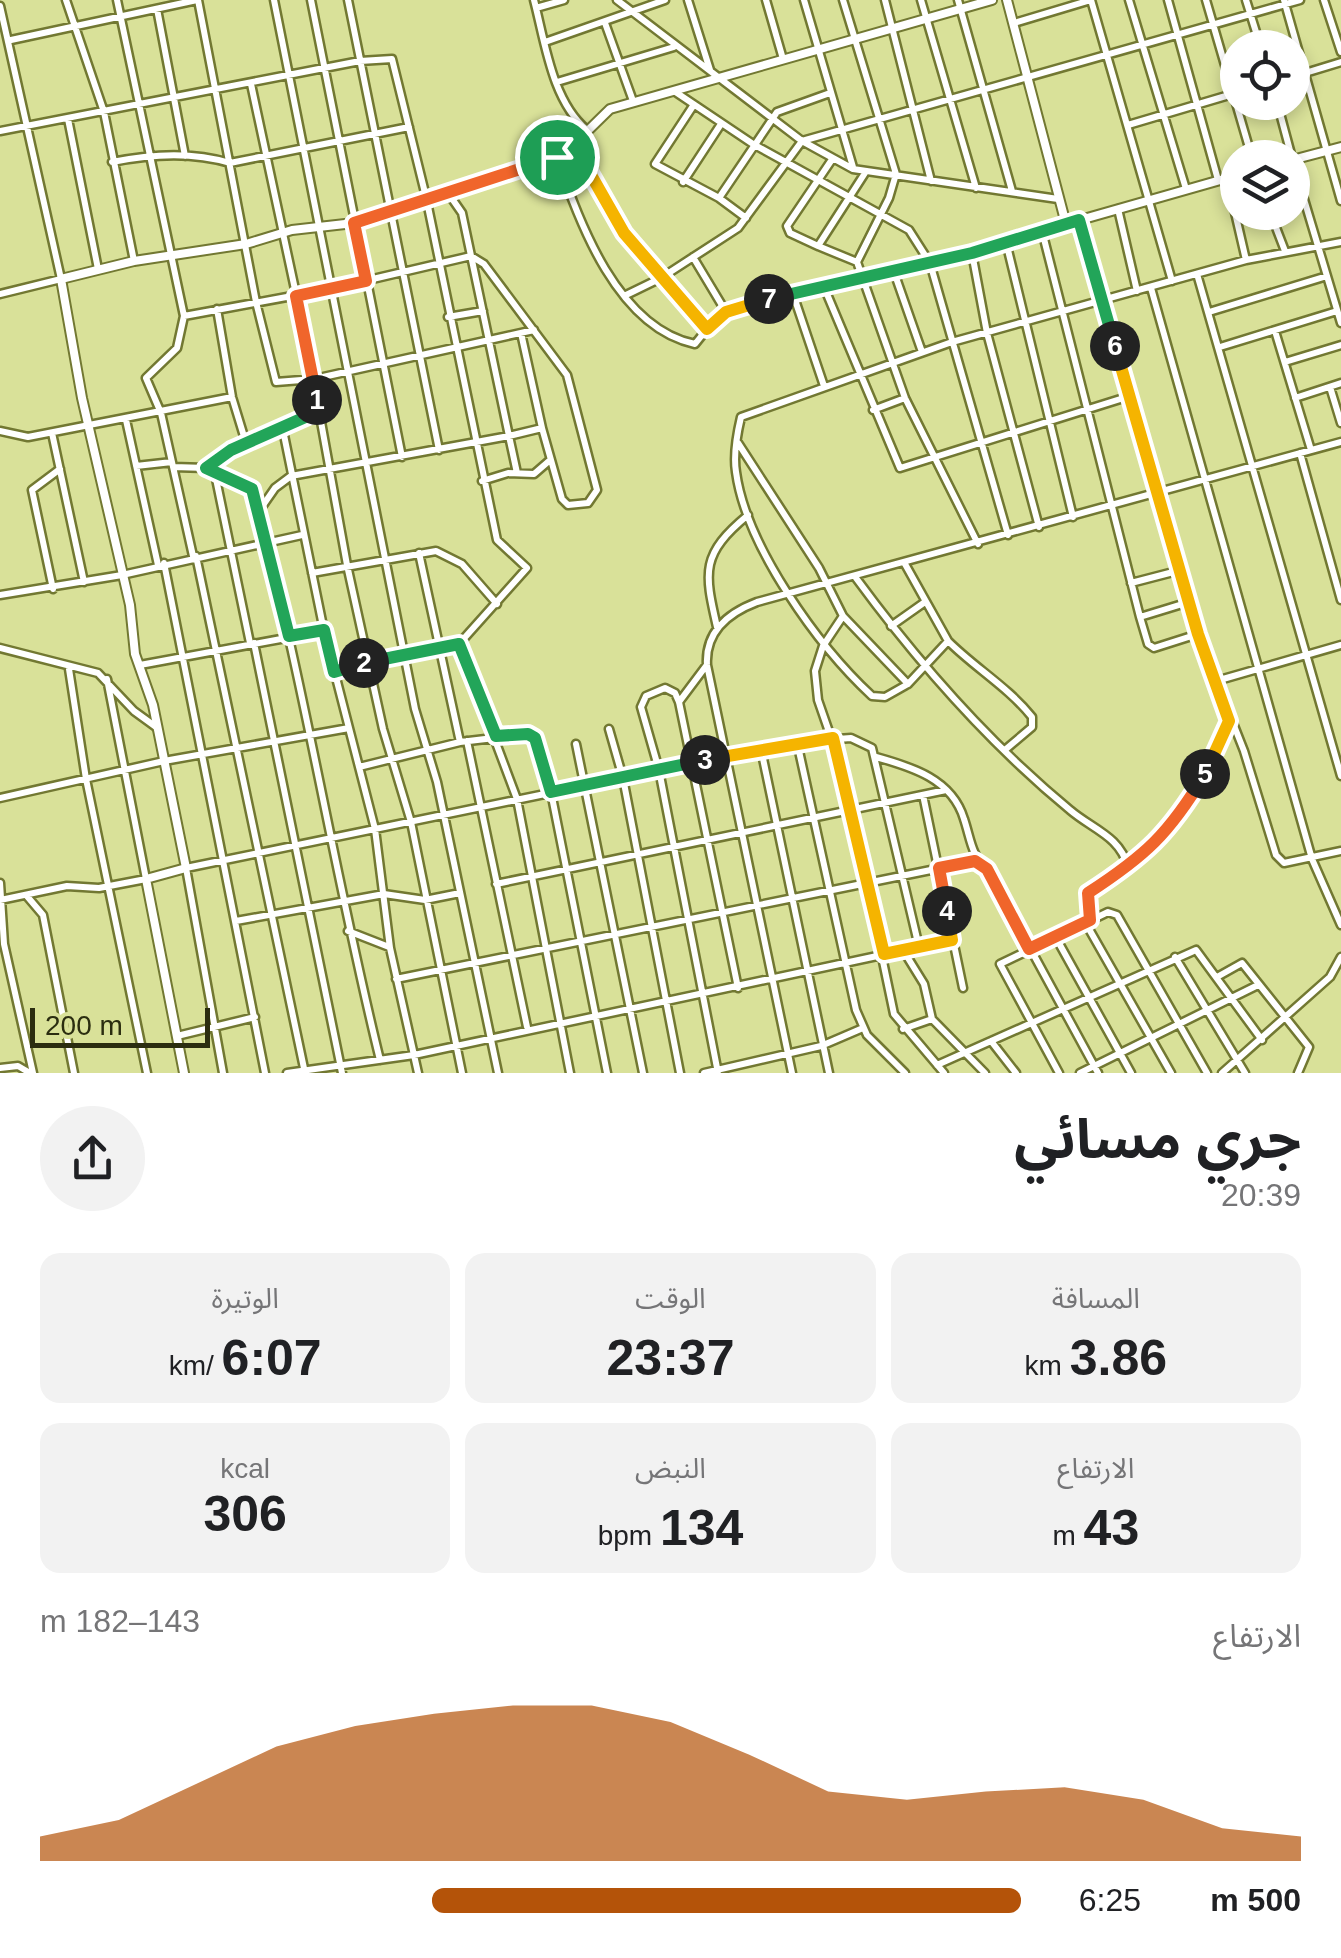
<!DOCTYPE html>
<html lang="ar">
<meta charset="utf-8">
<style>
body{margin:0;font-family:Helvetica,"Noto Sans Arabic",sans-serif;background:#f2f2f2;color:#202124;direction:rtl;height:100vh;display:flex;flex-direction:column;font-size:38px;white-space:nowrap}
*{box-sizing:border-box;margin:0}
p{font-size:32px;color:#757577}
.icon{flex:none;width:55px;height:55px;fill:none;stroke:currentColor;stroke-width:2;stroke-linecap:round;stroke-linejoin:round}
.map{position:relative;height:1073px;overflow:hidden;direction:ltr}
.panel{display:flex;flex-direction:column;background:#fff;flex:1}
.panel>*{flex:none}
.tools{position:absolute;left:1220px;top:30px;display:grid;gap:20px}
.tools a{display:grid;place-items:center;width:90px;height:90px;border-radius:50%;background:#fff;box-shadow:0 5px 15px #0003;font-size:50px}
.scale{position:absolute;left:30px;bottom:25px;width:180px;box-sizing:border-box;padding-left:10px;border:5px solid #2b2d10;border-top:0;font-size:28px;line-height:35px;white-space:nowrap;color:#2b2d10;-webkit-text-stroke:8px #d9e199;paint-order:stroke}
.pin{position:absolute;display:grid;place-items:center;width:85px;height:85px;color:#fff;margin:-42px;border:5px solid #fff;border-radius:50%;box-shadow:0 2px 10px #0007}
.km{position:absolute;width:50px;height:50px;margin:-25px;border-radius:50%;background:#222;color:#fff;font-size:28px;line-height:50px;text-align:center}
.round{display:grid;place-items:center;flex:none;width:105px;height:105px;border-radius:52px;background:#f2f2f2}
.headline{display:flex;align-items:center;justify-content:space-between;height:170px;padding:0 40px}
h1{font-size:55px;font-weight:700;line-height:75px}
.figures{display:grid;grid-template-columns:repeat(3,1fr);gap:15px;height:170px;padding:10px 40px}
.figures div{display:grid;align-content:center;border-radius:20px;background:#f2f2f2;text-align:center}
.figures b{font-size:50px;font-weight:700}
.figures small{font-size:28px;font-weight:400}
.figures p{font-size:28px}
.chart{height:280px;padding:20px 40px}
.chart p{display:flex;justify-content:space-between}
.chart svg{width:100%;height:180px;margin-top:10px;fill:#b45309;opacity:.7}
ul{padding:0 40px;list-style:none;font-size:32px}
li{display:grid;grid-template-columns:160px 120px 1fr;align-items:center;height:75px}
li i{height:25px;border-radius:12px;background:#b45309}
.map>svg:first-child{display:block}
</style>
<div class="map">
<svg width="1341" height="1073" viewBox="0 0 1341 1073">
<rect width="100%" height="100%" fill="#d9e199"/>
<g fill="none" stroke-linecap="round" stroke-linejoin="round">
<g stroke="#727832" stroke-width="11">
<path id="minor" d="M66,0L104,112L134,261
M117,0L184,316L177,348L146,378L161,413L193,556
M198,0L256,302L276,382L314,379L534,330
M274,0L415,709L437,782L498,1073
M311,0L402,457
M348,0L439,450
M534,0C545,42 552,101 587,130
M617,0L802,141L853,169L1058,199
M688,0L710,70
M766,0L783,59
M804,0L853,167
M843,0L896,174L889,198L857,262L905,398L978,544
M885,0L931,181
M921,0L976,188
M958,0L1012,191
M1091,0L1172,281
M1129,0L1186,189
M1168,0L1218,180
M1206,0L1252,158
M1246,0L1261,48
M1284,0L1341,201
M1324,0L1341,52
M0,6L61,279L0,294
M536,8L564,0
M157,9L185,156
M605,23L633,101
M1014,23L1091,0
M11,40L197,0
M545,42L665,0
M1292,77L1341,62
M557,82L674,47
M251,84L308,350L347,565L383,729L411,822L462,1073
M674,91L753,144L909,230L930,263L1008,535
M1277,102L1292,158
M693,106L655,164L719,198L746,218
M68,119L98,269
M1128,125L1236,93
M0,131L360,61L392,59L426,197L497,540L527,568L459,644L404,653L334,672
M575,145L624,233L707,329L736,308L972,253L1066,224
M557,157C579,223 618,328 695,344L707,329
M1292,159L1341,323
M112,162C151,154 191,151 230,163L409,127
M1227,178L1246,260
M683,182L721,124
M719,198L777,112L830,93
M1118,209L1137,291
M1270,212L1285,251
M1079,221L1198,634L1244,751L1276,855L1284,863L1341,851
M1042,231L1140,617L1189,602
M1006,242L1073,517
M818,246L790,233L787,226L833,158
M972,253L987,333L1039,527
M693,257L726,312
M857,262L818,246L865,173
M894,272L922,352
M1197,274L1341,776
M824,287L900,468L1130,396
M1151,288L1312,859L1341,925
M793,294L824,386
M624,296L661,278L738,228L802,141L1300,0
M217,309L232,397L246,443
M1209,312L1327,276
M184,316L330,289L471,256L484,264L567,375L597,490L588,503L568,505L562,499L542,428
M448,317L483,311
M1275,331L1311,450
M1220,347L1337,311
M1285,362L1341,345
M1330,387L1341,423
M1295,398L1341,383
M873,410L905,398
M126,420L158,565
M283,430L324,631L375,829L390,948L418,1073
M0,431L28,437L232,397
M52,433L84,582
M738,443L819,568L843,616L908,684L948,641L905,564
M1300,453L1341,600
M136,466L172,462
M173,467L207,468L246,443L319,411
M207,468L252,489C304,677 333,870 380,1060
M517,473L509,436L542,428L521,333
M215,474L250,643
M482,481L508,473L534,474L549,461
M259,511L275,488L291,476L509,436L462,213L446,190
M419,553L460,742
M196,556L305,1073
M164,563L265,1073
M312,573L436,551L462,564L497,604
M856,578C917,661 990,744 1070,810C1092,829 1120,836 1128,867
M1131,583L1181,570
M53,589L32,490L60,469
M0,595L122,575L302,535
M843,616L823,646L815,671L818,700L844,775L894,1014L944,1073
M1140,617L1148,644L1154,648L1198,634
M891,626L925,602
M717,627C704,571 701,554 748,515
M948,641C975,668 1008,687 1032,717V727L1006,749
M254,643L342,1073
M459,644L517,799L570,1073
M0,648L98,673L134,711L156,727
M140,665L324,631
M69,669L86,779L147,1073
M1216,681L1341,645
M908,684L885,697L872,696C818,646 746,546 736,472C733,454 737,434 741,417L952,342L1246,260L1341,242
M679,702L706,666
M609,729L623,778L680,1073
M467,741L527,1027
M797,742L856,1010L867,1035L905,1073
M576,744L643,1073
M761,749L829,1073
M876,757C912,767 952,779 964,819C971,840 971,855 987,869L1098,1073
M359,767L460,742L528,734L535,738L551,792L607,1073
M923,795L963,988
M0,798L164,761L349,728
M0,883L4,944L33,1073
M496,884L946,790
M26,895L43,915L74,1073
M0,900L67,886L99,888L146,879L107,679
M1090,920L1088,893C1107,880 1127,869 1146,854C1185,822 1209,767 1229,722
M236,921L384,894L425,900L460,893
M1085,922L1171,1073
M348,931L389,947
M1055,936L1131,1073
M903,950L924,984L932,1019L985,1073
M1175,957L1245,1073
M1217,977L1242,963L1309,1047L1298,1073
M396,979L975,861
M903,1029L932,1019
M177,1036L255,1017
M991,1041L1016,1073
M937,1065L1196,950L1262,1040
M0,1068L18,1066L30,1073
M223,1073L186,868L797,742L851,738L872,748L919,947
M287,1073L414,1055L952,940
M704,1073L821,1046L863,1028
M718,1073L659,770L641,707L646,696L665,688L675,693L679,702L738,988
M792,1073L707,665C705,632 728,613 757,602L1341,442
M1059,1073L1000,964L1108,912L1117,915L1207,1073
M1080,1073L1258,985
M1222,1073L1330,977L1341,957"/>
</g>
<g stroke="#727832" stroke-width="12">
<path id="tertiary" d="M1007,0L1066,224L1238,175
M1292,160L1341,147
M184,1073L146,879L186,868L153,705L135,654L130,605L82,398L61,279L134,261L246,244L292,230L354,223L446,190L507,177L566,152L610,109L992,0"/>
</g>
<use href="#minor" stroke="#fff" stroke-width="6"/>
<use href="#tertiary" stroke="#fff" stroke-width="8"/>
</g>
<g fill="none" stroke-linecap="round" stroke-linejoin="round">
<g stroke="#fff" stroke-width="20">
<path id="split-1" d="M317,400L296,296L366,281L354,223L557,157"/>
</g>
<g stroke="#fff" stroke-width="20">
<path id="split-2" d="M317,400L319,411L231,450L206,468L252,489L289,636L324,630L334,672L364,663"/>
</g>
<g stroke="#fff" stroke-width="20">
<path id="split-3" d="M364,663L459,644L496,736L528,734L535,738L551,792L705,760"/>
</g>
<g stroke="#fff" stroke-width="20">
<path id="split-4" d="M705,760L833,738L884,954L952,940L947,911"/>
</g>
<g stroke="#fff" stroke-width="20">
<path id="split-5" d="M947,911L939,868L975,861L987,869L1029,949L1090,920L1088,893C1145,856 1169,834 1205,774"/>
</g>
<g stroke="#fff" stroke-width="20">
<path id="split-6" d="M1115,346L1198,634L1229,721L1205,774"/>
</g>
<g stroke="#fff" stroke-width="20">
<path id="split-7" d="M769,299L972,253L1079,220L1115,346"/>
</g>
<g stroke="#fff" stroke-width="20">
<path id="split-8" d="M557,157L574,145L624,233L707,329L726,312L769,299"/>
</g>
<use href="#split-1" stroke="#f0652b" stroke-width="12"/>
<use href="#split-2" stroke="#22a559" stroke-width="12"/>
<use href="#split-3" stroke="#22a559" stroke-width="12"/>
<use href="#split-4" stroke="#f5b400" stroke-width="12"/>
<use href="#split-5" stroke="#f0652b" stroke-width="12"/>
<use href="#split-6" stroke="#f5b400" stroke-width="12"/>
<use href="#split-7" stroke="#22a559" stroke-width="12"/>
<use href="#split-8" stroke="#f5b400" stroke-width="12"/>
</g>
</svg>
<div class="tools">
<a><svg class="icon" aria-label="locate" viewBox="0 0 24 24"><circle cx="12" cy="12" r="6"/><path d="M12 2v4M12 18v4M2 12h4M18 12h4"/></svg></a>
<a><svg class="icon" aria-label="layers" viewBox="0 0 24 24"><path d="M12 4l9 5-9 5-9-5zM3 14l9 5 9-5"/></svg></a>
</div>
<div class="scale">200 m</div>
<div class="pin" style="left:557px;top:157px;background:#1e9e55"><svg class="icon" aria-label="arrive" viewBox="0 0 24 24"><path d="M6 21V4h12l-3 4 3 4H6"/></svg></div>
<b class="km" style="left:317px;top:400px">1</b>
<b class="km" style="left:364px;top:663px">2</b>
<b class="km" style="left:705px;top:760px">3</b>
<b class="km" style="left:947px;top:911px">4</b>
<b class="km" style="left:1205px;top:774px">5</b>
<b class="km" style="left:1115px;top:346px">6</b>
<b class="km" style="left:769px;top:299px">7</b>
</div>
<section class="panel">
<div class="headline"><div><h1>جري مسائي</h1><p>20:39</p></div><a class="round"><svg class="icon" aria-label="share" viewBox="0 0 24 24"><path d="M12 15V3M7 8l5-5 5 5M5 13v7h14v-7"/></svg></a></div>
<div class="figures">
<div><p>المسافة</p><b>3.86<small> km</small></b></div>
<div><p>الوقت</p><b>23:37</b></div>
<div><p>الوتيرة</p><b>6:07<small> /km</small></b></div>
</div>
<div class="figures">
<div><p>الارتفاع</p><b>43<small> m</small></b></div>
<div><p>النبض</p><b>134<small> bpm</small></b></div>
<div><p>kcal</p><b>306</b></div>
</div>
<div class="chart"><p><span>الارتفاع</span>143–182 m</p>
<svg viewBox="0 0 160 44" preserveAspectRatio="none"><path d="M0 44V38L10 34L20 25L30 16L40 11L50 8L60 6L70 6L80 10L90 18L100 27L110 29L120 27L130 26L140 29L150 36L160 38V44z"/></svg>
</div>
<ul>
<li><b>500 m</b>6:25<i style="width:60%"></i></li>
</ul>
</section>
